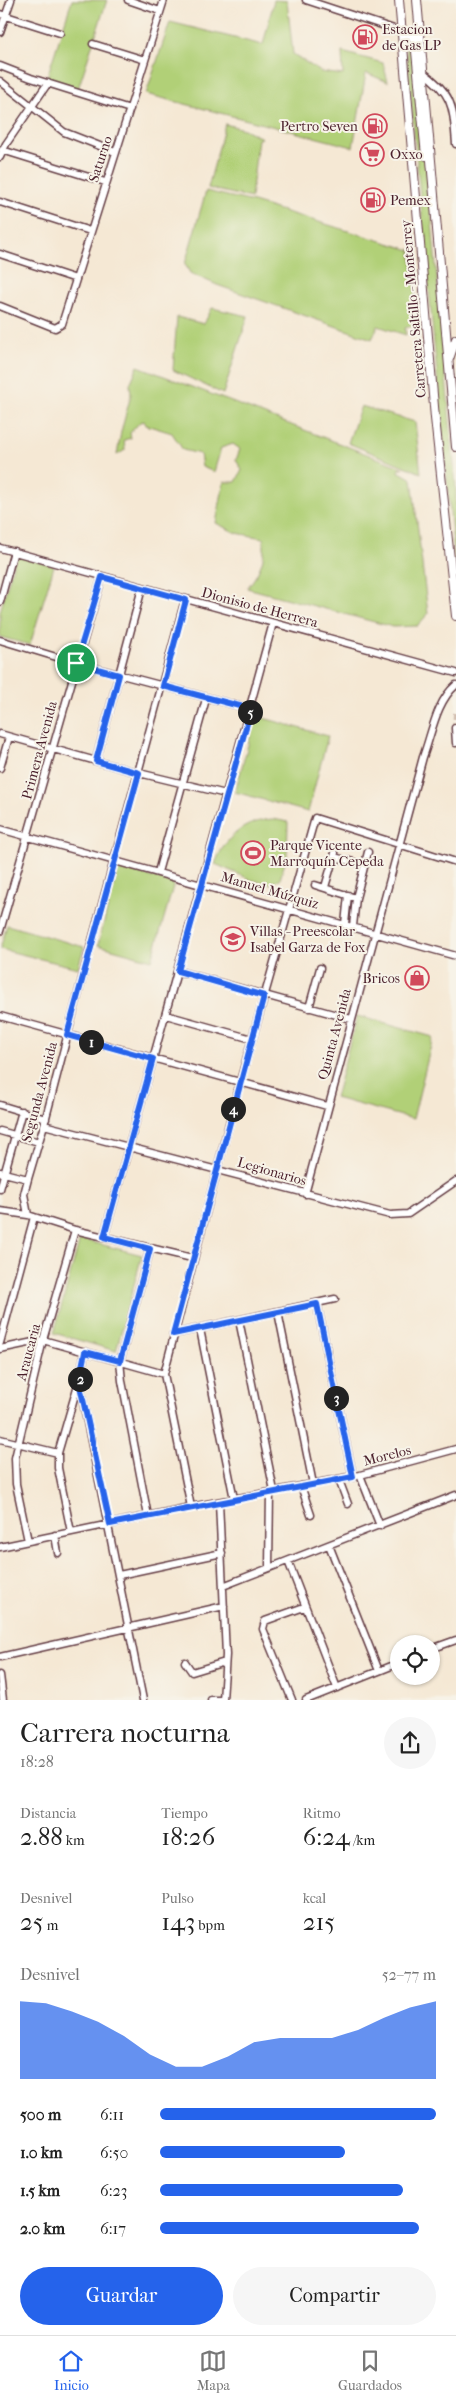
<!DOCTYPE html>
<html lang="es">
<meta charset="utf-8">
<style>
body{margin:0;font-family:"IM FELL French Canon",serif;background:#f6f6f6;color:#222;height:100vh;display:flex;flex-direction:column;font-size:19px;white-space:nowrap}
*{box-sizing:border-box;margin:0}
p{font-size:16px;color:#767676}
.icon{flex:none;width:28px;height:28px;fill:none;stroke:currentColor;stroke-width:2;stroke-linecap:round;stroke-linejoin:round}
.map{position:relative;height:1700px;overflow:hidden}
.details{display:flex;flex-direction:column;background:#fff;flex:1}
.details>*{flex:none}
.buttons{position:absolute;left:390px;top:1635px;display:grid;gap:10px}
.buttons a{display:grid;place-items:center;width:50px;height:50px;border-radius:50%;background:#fff;box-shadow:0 1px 4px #0004;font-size:25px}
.pin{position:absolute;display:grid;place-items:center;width:42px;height:42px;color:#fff;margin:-21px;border:2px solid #fff;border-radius:50%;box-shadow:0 1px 5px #0007}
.km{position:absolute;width:25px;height:25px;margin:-12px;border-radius:50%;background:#222;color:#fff;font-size:14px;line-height:25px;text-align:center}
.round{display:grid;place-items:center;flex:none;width:52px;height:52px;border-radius:26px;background:#f6f6f6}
.summary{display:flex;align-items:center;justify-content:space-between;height:85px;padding:0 20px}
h1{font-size:28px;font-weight:600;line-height:38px}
.metrics{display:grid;grid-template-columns:repeat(3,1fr);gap:8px;height:85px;padding:5px 20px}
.metrics div{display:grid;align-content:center}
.metrics b{font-size:25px;font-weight:600}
.metrics small{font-size:14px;font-weight:400}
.metrics p{font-size:14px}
.chart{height:140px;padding:10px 20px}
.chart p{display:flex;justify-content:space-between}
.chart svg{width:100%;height:90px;margin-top:5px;fill:#2563eb;opacity:.7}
.action{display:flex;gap:10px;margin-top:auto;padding:10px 20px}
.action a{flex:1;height:58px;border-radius:30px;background:#2563eb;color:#fff;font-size:20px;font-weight:600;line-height:58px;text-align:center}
.action a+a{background:#f6f6f6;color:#222}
ul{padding:0 20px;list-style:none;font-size:16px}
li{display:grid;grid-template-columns:80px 60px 1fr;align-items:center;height:38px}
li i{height:12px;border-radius:6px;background:#2563eb}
.dock{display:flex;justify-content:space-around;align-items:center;height:70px;border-top:1px solid #e0e0e0;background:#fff;font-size:14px;color:#767676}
.dock a{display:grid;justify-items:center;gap:2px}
.dock .active{color:#2563eb}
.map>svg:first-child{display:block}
</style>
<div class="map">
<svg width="456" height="1700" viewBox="0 0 456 1700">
<rect width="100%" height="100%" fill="#f7f3e8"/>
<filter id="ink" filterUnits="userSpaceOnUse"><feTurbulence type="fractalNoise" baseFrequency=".02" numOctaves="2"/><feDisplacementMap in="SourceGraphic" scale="10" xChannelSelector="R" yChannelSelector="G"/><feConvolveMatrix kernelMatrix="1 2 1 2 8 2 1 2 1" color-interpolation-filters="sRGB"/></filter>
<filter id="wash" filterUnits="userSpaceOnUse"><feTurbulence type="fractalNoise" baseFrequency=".0096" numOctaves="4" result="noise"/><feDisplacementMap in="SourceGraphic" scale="20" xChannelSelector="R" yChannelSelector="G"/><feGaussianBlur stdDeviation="1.12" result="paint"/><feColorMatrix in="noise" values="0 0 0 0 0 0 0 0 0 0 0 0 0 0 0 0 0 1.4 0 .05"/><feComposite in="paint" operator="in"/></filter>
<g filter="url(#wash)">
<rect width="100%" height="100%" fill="#f5e8d4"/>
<path fill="#b1d077" stroke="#7e7851" d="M72,0H107L78,89L46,80Z
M274,0L287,1L293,54L321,72L343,75L342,52L383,63L388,82L366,73L353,147L146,94L170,22L263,45Z
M405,37L412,43L420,137L428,177L456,489V575Z
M225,124L244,129L262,138L258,139L251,198L208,188Z
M206,191L253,202L411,250L418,324L405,328L406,335L378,326L372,339L217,285L190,273L185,264Z
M212,308L248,316L223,394L173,370L177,317L204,324Z
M138,366L403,468L399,469L398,471L412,479L428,614L417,626L393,627L247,588C259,574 267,557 263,538L236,533L216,523L224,482H236L242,470L236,460L240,449L233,444L221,448L214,472L202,467L200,454L183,450L172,433L146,425L144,421L140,422L130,433L131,438L124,440L125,450L117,455L121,432L131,395L130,384Z
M361,406L415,422L421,473L348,443Z
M16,555L54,566L30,645L0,637V612Z
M256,716L328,736L308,812L235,792Z
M273,819L288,822L287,856L280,879L270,884L252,880L215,864C225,837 244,821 273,819Z
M118,868L174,883L152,960L98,945Z
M7,925L84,947L78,968L0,949Z
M357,1016L433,1037L413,1119L335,1098Z
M80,1239L142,1255L116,1351L54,1333Z"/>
</g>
<g filter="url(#ink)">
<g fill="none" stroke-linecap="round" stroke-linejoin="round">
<path stroke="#d3c0b2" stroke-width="6" stroke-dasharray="6 3" stroke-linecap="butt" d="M455,728L456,713"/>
<g stroke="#643d44" stroke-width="9">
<path id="minor" d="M128,0L160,11
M306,0L400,31
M0,14L60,33
M0,32L11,0
M93,44L145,60
M0,66L31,78L130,109
M421,71C454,94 453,107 456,144
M0,81L64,132L115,152
M2,150L105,182
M0,157L6,144L48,83
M0,202L90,231
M0,254L76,279
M0,306L55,328L62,324L164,0
M0,548L456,673
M0,602L14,551
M0,640L76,663L251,709
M455,728L456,743
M0,734L139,773L226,794
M96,761L142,588
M0,768L9,737
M0,829L456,956
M334,857L365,865
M158,872L206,699
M315,885L356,898
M325,887L335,853
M345,924L348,895
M353,926L356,898L368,852
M0,931L102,577
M178,971L351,1019
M309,1008L320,968
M166,1015L252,1039
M0,1016L327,1106
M0,1105L46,1119
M44,1125L390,1215L408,1214L456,1181
M0,1131L39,1142
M0,1172L28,1179
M0,1189L22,1111
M305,1194L423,757C432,733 436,702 456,685
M0,1211L28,1215L75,1230L192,1258
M28,1215L24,1194L28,1179L44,1125L91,945L185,600
M104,1237L273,623
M317,1304L353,1477
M278,1312L313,1484
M239,1320L274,1491
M200,1329L234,1499
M173,1334L335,1299
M0,1343L34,1217
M0,1349L43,1340L164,1374
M79,1381L143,1700
M0,1439L58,1453
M360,1475L380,1526
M339,1480L348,1504
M301,1486L311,1515
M219,1502L226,1655L223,1700
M191,1507L164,1374L240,1082L315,818L456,862
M148,1516L122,1381L120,1361L150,1249
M71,1532L58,1468V1453L79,1381L85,1352
M55,1535L58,1553
M28,1541L16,1484L15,1458L43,1340L75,1230
M329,1545L379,1671
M0,1547L191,1507L360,1475L456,1449
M288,1561L337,1688
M269,1567L270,1492
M119,1575L222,1553
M223,1586L456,1495
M431,1649L456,1640
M0,1657L224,1606
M185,1662L192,1672L225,1662
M0,1675L3,1700
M211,1700H220
M292,1700L263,1629L265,1621L304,1607
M306,1700L399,1663"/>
</g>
<g stroke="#643d44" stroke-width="10">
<path id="major" d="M399,0L435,418L456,616
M417,0L456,447
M400,31L411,35L415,41L426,156
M449,359L456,339"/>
</g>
<use href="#minor" stroke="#fff" stroke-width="6"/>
<use href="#major" stroke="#fff" stroke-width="8"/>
</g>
</g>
<g fill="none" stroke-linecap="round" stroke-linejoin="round" filter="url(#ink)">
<g stroke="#fff" stroke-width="10">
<path id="route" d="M102,577L186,600L163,686L251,709L178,971L264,996L173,1334L317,1304L353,1477L110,1524L79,1381L85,1352L120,1361L150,1249L104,1237L153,1059L67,1035L139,773L96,761L119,675L76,663Z"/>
</g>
<use href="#route" stroke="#2563eb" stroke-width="6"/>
</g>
<defs>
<g id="fuel-ring" transform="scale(1.25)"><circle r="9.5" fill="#f7f3e8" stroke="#d1495b" stroke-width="1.5"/><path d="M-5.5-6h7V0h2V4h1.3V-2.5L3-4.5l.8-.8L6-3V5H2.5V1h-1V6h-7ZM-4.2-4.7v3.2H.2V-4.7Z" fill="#d1495b"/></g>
<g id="supermarket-ring" transform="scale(1.25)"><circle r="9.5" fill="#f7f3e8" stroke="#d1495b" stroke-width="1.5"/><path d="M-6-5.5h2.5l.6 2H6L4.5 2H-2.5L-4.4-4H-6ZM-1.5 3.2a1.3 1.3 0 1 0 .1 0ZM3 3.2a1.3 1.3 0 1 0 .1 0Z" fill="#d1495b"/></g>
<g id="stadium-ring" transform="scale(1.25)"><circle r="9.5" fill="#f7f3e8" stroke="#d1495b" stroke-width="1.5"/><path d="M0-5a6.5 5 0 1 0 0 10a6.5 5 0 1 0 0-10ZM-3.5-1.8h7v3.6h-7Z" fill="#d1495b"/></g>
<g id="school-ring" transform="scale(1.25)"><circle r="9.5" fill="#f7f3e8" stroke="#d1495b" stroke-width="1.5"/><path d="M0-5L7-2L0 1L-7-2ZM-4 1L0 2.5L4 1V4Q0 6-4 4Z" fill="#d1495b"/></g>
<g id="shop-ring" transform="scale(1.25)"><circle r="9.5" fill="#f7f3e8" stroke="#d1495b" stroke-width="1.5"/><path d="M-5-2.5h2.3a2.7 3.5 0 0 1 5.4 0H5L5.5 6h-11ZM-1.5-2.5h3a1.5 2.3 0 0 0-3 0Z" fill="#d1495b"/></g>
</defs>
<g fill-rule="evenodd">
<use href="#fuel-ring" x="365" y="37"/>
<use href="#fuel-ring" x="375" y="126"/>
<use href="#supermarket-ring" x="372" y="154"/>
<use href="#fuel-ring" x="373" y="200"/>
<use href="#stadium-ring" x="253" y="853"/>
<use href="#school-ring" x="233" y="939"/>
<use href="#shop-ring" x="417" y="978"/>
</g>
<g text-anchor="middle" stroke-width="4" stroke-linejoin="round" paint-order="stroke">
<g font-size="14" fill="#4a1f2b" stroke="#f7f3e8" text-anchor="start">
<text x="382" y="34">Estacion<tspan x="382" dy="16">de Gas LP</tspan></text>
<text x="358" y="131" text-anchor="end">Pertro Seven</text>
<text x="390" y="159">Oxxo</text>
<text x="390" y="205">Pemex</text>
<text x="270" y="850">Parque Vicente<tspan x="270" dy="16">Marroquín Cepeda</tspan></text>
<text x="250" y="936">Villas - Preescolar<tspan x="250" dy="16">Isabel Garza de Fox</tspan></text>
<text x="400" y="983" text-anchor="end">Bricos</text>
</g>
<g font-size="14" fill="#4a1f2b" stroke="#f7f3e8">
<text transform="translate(100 159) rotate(-72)" y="5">Saturno</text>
<text transform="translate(413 309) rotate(-95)" y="5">Carretera Saltillo - Monterrey</text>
<text transform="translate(260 607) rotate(15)" y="5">Dionisio de Herrera</text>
<text transform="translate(39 750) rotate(-75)" y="5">Primera Avenida</text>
<text transform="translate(270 890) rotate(16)" y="5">Manuel Múzquiz</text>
<text transform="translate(334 1034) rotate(-75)" y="5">Quinta Avenida</text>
<text transform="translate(39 1092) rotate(-75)" y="5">Segunda Avenida</text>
<text transform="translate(272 1171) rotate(16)" y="5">Legionarios</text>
<text transform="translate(28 1352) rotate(-75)" y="5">Araucaria</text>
<text transform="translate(387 1455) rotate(-14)" y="5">Morelos</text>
</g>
</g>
</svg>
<div class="buttons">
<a><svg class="icon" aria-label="locate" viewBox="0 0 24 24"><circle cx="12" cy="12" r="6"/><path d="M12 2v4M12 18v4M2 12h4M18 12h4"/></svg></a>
</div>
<div class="pin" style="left:76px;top:663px;background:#1e9e55"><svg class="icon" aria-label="arrive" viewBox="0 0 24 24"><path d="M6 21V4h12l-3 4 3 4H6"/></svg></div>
<b class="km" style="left:91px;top:1042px">1</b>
<b class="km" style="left:80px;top:1379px">2</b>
<b class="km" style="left:336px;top:1398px">3</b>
<b class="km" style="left:233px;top:1109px">4</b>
<b class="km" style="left:250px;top:712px">5</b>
</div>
<section class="details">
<div class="summary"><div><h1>Carrera nocturna</h1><p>18:28</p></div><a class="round"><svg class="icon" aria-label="share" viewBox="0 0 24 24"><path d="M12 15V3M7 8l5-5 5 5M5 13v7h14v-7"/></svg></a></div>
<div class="metrics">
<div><p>Distancia</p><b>2.88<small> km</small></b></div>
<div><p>Tiempo</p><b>18:26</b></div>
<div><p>Ritmo</p><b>6:24<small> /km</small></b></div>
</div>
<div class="metrics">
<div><p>Desnivel</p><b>25<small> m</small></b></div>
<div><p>Pulso</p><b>143<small> bpm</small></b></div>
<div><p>kcal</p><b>215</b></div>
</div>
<div class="chart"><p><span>Desnivel</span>52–77 m</p>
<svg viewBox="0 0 160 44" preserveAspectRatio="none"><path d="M0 44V6L10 7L20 11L30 16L40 23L50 32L60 38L70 38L80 33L90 26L100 24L110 24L120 24L130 20L140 14L150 9L160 6V44z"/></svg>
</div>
<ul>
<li><b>500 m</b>6:11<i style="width:100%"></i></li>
<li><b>1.0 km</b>6:50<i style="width:67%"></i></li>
<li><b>1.5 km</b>6:23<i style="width:88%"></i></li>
<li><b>2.0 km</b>6:17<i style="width:94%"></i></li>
</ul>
<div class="action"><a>Guardar</a><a>Compartir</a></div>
</section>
<nav class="dock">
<a class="active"><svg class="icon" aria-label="home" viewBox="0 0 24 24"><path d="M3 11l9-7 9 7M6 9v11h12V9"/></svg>Inicio</a>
<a><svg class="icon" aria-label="map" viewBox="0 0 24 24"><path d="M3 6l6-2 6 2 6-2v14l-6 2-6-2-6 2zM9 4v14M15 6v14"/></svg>Mapa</a>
<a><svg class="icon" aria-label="saved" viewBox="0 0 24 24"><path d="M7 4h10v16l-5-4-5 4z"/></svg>Guardados</a>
</nav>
